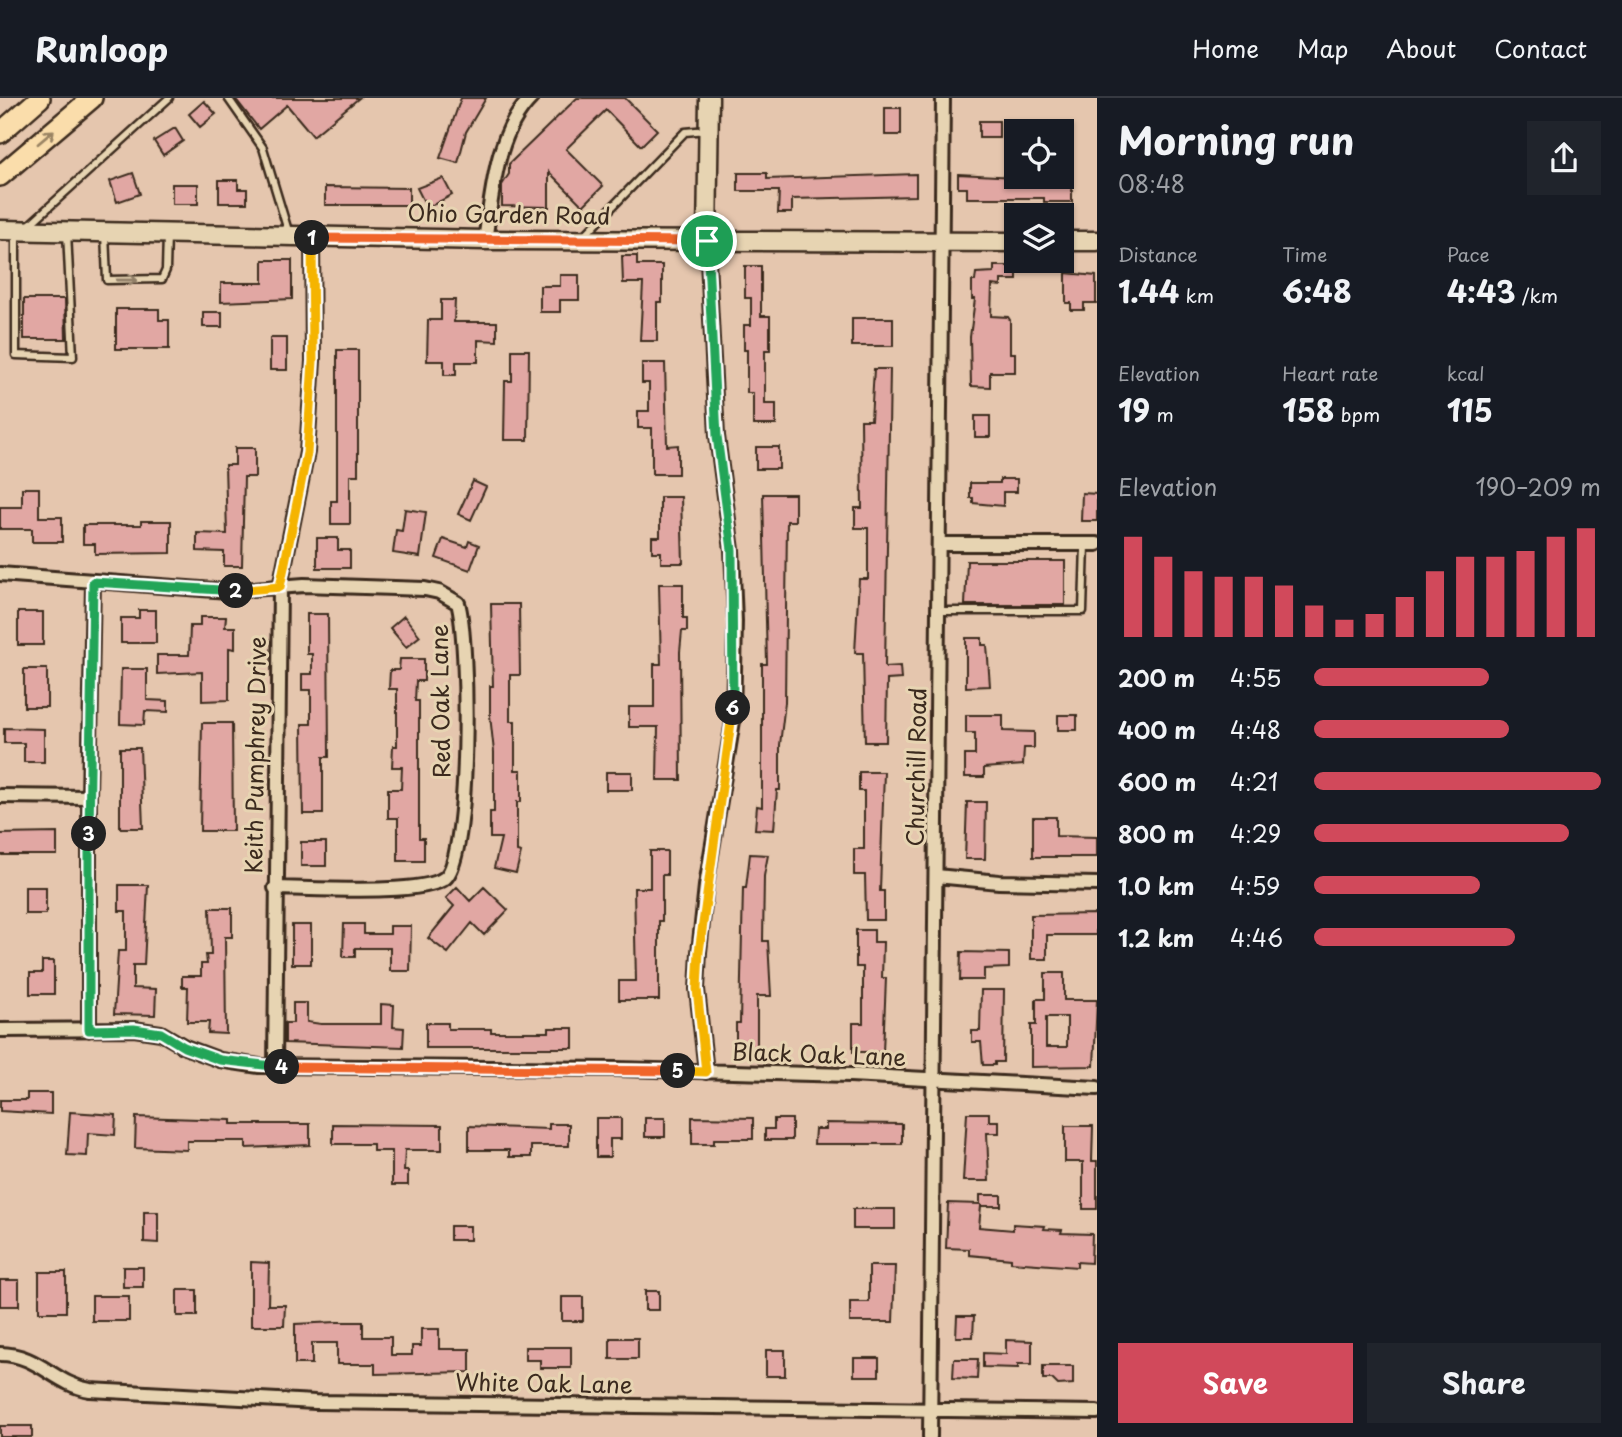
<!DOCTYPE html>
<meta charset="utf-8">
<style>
body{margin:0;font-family:"Playpen Sans",sans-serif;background:#20242c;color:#f1f3f6;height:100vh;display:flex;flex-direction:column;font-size:26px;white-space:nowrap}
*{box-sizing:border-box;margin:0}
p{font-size:23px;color:#9ea1a6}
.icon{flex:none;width:38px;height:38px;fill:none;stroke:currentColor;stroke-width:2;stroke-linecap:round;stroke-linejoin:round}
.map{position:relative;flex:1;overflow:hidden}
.panel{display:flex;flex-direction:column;background:#171b24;width:525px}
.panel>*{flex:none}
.controls{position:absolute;left:1004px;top:21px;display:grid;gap:14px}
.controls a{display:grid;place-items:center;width:70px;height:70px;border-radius:0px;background:#171b24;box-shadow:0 2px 5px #0004;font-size:35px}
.pin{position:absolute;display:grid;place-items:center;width:60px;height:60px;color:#fff;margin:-30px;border:4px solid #fff;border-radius:50%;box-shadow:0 2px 7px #0007}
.km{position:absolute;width:35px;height:35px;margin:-18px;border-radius:50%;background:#222;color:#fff;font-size:19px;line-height:35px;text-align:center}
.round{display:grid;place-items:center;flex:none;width:74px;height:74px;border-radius:0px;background:#20242c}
.headline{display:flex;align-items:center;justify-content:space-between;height:119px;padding:0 21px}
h1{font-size:38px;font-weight:700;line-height:52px}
.figures{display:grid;grid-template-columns:repeat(3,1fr);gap:10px;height:119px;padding:7px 21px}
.figures div{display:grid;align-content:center}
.figures b{font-size:30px;font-weight:700}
.figures small{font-size:19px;font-weight:400}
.figures p{font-size:19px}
.chart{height:196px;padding:14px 21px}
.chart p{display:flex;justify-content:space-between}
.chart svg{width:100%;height:126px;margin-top:7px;stroke:#d1495b;stroke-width:6}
.action{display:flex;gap:14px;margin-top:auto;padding:14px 21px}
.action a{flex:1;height:80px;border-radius:0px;background:#d1495b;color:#fff;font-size:28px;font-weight:700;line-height:80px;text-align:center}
.action a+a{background:#20242c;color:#f1f3f6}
ul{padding:0 21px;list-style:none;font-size:23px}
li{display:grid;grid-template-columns:112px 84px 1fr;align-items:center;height:52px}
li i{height:18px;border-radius:9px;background:#d1495b}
header{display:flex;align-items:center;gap:42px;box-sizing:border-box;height:98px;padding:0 35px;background:#171b24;border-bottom:2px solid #363941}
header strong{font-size:33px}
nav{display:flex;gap:38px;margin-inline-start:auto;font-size:24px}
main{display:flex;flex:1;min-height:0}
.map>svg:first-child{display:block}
</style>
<header>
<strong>Runloop</strong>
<nav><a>Home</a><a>Map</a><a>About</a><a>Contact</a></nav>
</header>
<main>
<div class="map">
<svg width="1097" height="1339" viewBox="0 0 1097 1339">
<rect width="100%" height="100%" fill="#e5c6ae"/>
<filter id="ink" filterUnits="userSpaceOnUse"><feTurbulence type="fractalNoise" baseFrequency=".0143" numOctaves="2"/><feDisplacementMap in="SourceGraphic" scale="14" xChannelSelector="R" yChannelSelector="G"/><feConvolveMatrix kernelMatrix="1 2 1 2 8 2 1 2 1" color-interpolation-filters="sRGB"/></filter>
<g filter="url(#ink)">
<path fill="#e1a7a3" stroke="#3b2a1e" stroke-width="2" fill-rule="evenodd" d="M235,0H359L313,38L287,7L259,31Z
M461,0H486L466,34L458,65L440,60Z
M577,0H625L657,32L641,48L606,12L566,51L603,88L583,108L549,74V109L502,108V87L509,76V66Z
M204,3L216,16L200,29L189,16Z
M885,10H901V37H885Z
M979,23H999V40H979Z
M175,30L183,43L163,57L154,43Z
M133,75L140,96L117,104L110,83Z
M738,75H767V81L916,76V98L792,101V115H778L779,93H738Z
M958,76L1072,82V104H1044V100H967V90H958Z
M443,80L452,97L427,110L417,90Z
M219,82H238V91H247V105H219Z
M172,86H198V106H172Z
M325,89L409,90V107H325Z
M622,158H637V167H662V204H657V243H640L643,185H623Z
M263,162H292V201L221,204V185H263Z
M745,168H761V218H770V252H765V306H776V327H753V295H747V252H744V227H751V200H745Z
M994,168H1017V182H1001V188L992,187L991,218L1008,219L1010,222V255H1015V274H990V289L971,288L970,239L975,201H972V183H975L976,175L994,174Z
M1066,175L1096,178V205H1084V212H1071V205H1066Z
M560,177H579V202H560V214H540V188H560Z
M24,201H65L66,241H24Z
M441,202H455L454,224H497V243L478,242V264H456V277H444V263H427L428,222H441Z
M116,211H159V222H169V251H116Z
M203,214H222V229H203Z
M852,220H893V248H852Z
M270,240H287V272H270Z
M337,252H358V377H350V426H331V403H337Z
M512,252H529L528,342H504L505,283H512Z
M642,265H665L667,348L678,347V376H652V330H638V313H649V285H642Z
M874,271H890L885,569L900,568L901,581L887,582L886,644H865L863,555H855L859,481H868V430H855V410H862L861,322H871Z
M975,318H990V339H975Z
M756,349H779V371H756Z
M235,350H255V379H244L242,468H224V454L197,453V435L227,436L225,367H235Z
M1000,381H1017V394H1003V408L973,405V400H970V385H1000Z
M473,383L486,389L471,422L458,416Z
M22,390H39V419H62V444H32V431H0V409H22Z
M1082,395L1097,396V423H1081Z
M763,396H795V423H787L785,604L780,647V692H777L774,732L755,731L757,708L762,709V566H767Z
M660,399H681L683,465H661V454H652V439H660Z
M405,411L426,414L420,459L393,455L396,432L402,433Z
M141,423H171V455L95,456V446H83V427H141Z
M317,440H338V452H350V470H317Z
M443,441L467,449L469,443L479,447L470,472L436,460Z
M967,463H1065V507H965Z
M659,486H683V520H687V533H682L680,554L681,682H657L658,629H629V609H654V566H661Z
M491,506H519L520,577H510V623H515V672H521V704H517V754L521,755L516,775L494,770L501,740H490V714H494V654L490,617V588H493Z
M139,512H156V545H121V520H139Z
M18,514H43V547H18Z
M307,516H328L329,659H323V716H303L302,626H311V592H302V576H312V556H307Z
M404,518L420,538L406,549L390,530Z
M200,519H226L225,529H235V551L229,550V602L202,603V574L157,576V557H189L190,528H200Z
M966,540H982V547H987L990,588L966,589Z
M400,561H424V583H416L415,603H419V740H424V763H398V720H388V691H401L402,669H392L393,648H397V591H389L390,572H399Z
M24,571H47V609H24Z
M121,571H147V602L168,603V614L145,613L144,627L120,626Z
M966,617H1003V633L1034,634V650H1024L1023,667L984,670V679H965V657H975V635H966Z
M1058,617H1077V632H1058Z
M202,625H232L233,733H200Z
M4,630L44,631V664H24V645H4Z
M120,650H140L143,730H120Z
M606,674H632V692H606Z
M859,674H884L880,793H884V822H866L865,777H854V751H864V693H859Z
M967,704H986L985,761H965Z
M1033,719H1056V738L1097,739V759H1033Z
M57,735V757H0V736Z
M301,744H326V768H301Z
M650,753H667V777H662V823H659V902H619V883H636L634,790H650Z
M750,756L768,757L764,778L763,843H768L771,898H757V956H736V925H740L743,790H746Z
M119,787H148L144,867H133V890L156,891L155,917L114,916L118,853H126V813H119Z
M25,789H46V816H25Z
M457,789L470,803L484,789L508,812L484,837L472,825L448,855L428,840L454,808L446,800Z
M210,810H232V839H225L226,936L208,935L209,924H187L188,889H182V878H201V866H207L206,857H211Z
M1096,816V837H1047V861H1031V817Z
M344,826H364V836H390V828H411L410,873H390V850H355V859H343Z
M292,827H311V866H292Z
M856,832H874V844H883L882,880H886L883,954H853V925H863V869H856Z
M961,854L1009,855V870L984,871V882H960Z
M42,863H54V896H30V875H42Z
M1045,875H1064V902H1097L1094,968L1031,969V927H1036V901H1045ZM1046,919H1067V949H1046Z
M981,892H1004L1003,964H995V967H983L981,944H972V933H980Z
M293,905H307V924L321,926H381V906L394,907L393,929L404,930L403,949L285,945V925H293Z
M426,925H448V931H491V934H549V930H573V950H426Z
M27,995H51V1016L0,1013V1002H27Z
M70,1014L116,1017L115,1037L88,1035L87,1058L67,1057Z
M967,1015H989V1023H999V1035H987L989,1083H963Z
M136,1019L231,1022V1026H310V1047L246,1050V1043H187V1052L135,1050Z
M692,1019L753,1020V1041H714V1046H692Z
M596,1020H621V1041H610V1059H596Z
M645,1020H665V1039H645Z
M774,1021H792V1042H765V1031H774Z
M826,1025L902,1026V1046H814L815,1031H826Z
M333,1026L442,1027V1052H405L404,1073H408V1087H392V1053H373V1046H333Z
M549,1026H569V1048H531V1059H509V1052H469V1028L549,1031Z
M1065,1028H1093L1092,1063H1097V1111H1083V1064H1065Z
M980,1097H1001V1108H981L979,1129L1013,1132V1126L1045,1128L1044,1131L1062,1132L1061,1135L1092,1136L1091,1165L1077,1164V1169L1011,1164V1161L969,1157V1151L946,1150L948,1105L980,1106Z
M853,1111H895V1131H853Z
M144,1114H158V1145L144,1144Z
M450,1128H470V1142H450Z
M251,1164L269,1165L268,1207H285L284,1228H251Z
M869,1168H895L893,1224H850V1204H869Z
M123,1169H143V1189H123Z
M39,1174H66V1214H39Z
M0,1182H19V1208H0Z
M177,1192H197V1218H177Z
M645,1193H659V1212H645Z
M92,1198H129V1223H92Z
M562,1199H583V1223H562Z
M957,1218H974L973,1239H956Z
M337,1224H363V1239H391V1257H412V1248H421V1231H439V1251H470V1274L375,1276V1266H337V1245H312V1266H295V1226Z
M610,1240H638V1261H610Z
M1006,1242L1032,1243V1266H1018V1270L983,1269V1255L1006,1256Z
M525,1249H571V1270H540V1262H525Z
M766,1252H785V1278H766Z
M854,1260H879V1278H854Z
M954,1261H978L977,1281L953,1280Z
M1043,1268H1073V1286L1058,1287L1052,1281H1043Z
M0,1328H32V1339H0Z"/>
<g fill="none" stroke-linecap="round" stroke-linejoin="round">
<g stroke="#3b2a1e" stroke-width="11">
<path id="lane" d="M228,0L263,50L289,136
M28,128L169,0
M105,135L107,182L162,181L166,172L167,137
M16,136V257L73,259L67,134
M584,138L685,34L707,32
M940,513H1083L1085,446"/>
</g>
<g stroke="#3b2a1e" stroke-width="18">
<path id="street" d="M485,142C493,94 495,36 531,0
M940,446H1097
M0,476L228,493L304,487L425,491L439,494L458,505C469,541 471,759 445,780C422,798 309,790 275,790
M0,698L89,699
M936,778L999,784L1097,786
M0,932L134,931L161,935L185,949L220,962L259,968L616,971L850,977L1097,990
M89,932V699L93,484
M275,969L280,489L307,354L313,263L312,139
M706,974L697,891L699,854L706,788L733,623L735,523L732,452L717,338L707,143
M0,1256C38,1256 56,1287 90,1292L315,1304L1097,1314
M930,1339L943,0"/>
</g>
<g stroke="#3b2a1e" stroke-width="23">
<path id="secondary" d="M0,132L485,142L1017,144
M707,143L709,0
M1062,143H1097"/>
</g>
<g stroke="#3b2a1e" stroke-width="24">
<path id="primary" d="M0,35L40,0
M0,78L92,0"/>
</g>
<use href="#lane" stroke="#e7d4b2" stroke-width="6"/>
<use href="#street" stroke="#e7d4b2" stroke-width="12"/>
<use href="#secondary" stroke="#e7d4b2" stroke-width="18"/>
<use href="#primary" stroke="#faddab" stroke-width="19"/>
</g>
<defs><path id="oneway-shaft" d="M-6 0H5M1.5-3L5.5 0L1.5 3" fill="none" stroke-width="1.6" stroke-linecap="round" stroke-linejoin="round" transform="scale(1.75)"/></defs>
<use stroke="#9a8464" href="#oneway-shaft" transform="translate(46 39) rotate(-40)"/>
<use stroke="#917f68" href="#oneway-shaft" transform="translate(127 182)"/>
</g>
<g fill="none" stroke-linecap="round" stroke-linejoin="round" filter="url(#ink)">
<g stroke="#fff" stroke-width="14">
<path id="split-1" d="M312,140L707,143"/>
</g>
<g stroke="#fff" stroke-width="14">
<path id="split-2" d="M236,493L280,489L307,355L313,263L312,140"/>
</g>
<g stroke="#fff" stroke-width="14">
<path id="split-3" d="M89,736L93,484L236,493"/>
</g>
<g stroke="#fff" stroke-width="14">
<path id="split-4" d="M89,736V932L134,931L161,935L184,949L220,962L282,969"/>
</g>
<g stroke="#fff" stroke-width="14">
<path id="split-5" d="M282,969L678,973"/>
</g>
<g stroke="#fff" stroke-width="14">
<path id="split-6" d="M678,973L706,974L697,891L699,854L733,610"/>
</g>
<g stroke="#fff" stroke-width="14">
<path id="split-7" d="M707,143L717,338L732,452L733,610"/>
</g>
<use href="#split-1" stroke="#f0652b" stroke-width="9"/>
<use href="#split-2" stroke="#f5b400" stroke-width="9"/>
<use href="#split-3" stroke="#22a559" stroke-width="9"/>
<use href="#split-4" stroke="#22a559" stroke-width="9"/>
<use href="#split-5" stroke="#f0652b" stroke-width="9"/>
<use href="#split-6" stroke="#f5b400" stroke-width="9"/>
<use href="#split-7" stroke="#22a559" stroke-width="9"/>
</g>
<g text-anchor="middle" stroke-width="6" stroke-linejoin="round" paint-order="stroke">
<g font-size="23" fill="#3b2a1e" stroke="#e7d4b2">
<text transform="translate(509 117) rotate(1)" y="8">Ohio Garden Road</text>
<text transform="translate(441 603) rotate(-91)" y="8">Red Oak Lane</text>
<text transform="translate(256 657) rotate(-89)" y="8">Keith Pumphrey Drive</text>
<text transform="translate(917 669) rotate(-89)" y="8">Churchill Road</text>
<text transform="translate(819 957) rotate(2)" y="8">Black Oak Lane</text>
<text transform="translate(544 1286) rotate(1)" y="8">White Oak Lane</text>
</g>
</g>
</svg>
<div class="controls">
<a><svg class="icon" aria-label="locate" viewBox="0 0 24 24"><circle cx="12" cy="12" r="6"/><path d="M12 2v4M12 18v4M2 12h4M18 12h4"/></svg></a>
<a><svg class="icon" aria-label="layers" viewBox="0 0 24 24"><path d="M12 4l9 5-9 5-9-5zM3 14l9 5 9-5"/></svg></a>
</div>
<div class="pin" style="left:707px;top:143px;background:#1e9e55"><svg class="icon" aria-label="arrive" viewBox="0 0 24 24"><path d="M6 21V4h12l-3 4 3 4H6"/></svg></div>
<b class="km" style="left:312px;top:140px">1</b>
<b class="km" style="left:236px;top:493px">2</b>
<b class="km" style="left:89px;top:736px">3</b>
<b class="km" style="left:282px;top:969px">4</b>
<b class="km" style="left:678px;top:973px">5</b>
<b class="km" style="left:733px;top:610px">6</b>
</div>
<section class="panel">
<div class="headline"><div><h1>Morning run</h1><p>08:48</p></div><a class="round"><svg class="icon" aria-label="share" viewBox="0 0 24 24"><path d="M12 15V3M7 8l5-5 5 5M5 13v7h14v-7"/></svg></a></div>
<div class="figures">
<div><p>Distance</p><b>1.44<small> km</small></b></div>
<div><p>Time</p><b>6:48</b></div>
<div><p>Pace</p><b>4:43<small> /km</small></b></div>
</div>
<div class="figures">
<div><p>Elevation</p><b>19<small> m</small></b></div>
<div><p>Heart rate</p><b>158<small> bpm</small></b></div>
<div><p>kcal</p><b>115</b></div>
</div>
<div class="chart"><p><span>Elevation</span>190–209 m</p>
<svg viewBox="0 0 160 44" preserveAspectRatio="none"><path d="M5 44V9M15 44V16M25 44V21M35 44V23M45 44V23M55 44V26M65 44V33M75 44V38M85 44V36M95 44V30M105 44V21M115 44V16M125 44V16M135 44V14M145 44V9M155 44V6"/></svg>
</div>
<ul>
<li><b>200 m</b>4:55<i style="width:61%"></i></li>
<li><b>400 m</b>4:48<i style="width:68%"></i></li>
<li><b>600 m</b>4:21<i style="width:100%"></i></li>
<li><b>800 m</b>4:29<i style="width:89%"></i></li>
<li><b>1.0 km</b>4:59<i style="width:58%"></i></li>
<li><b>1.2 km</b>4:46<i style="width:70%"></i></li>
</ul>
<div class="action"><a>Save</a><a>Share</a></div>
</section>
</main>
